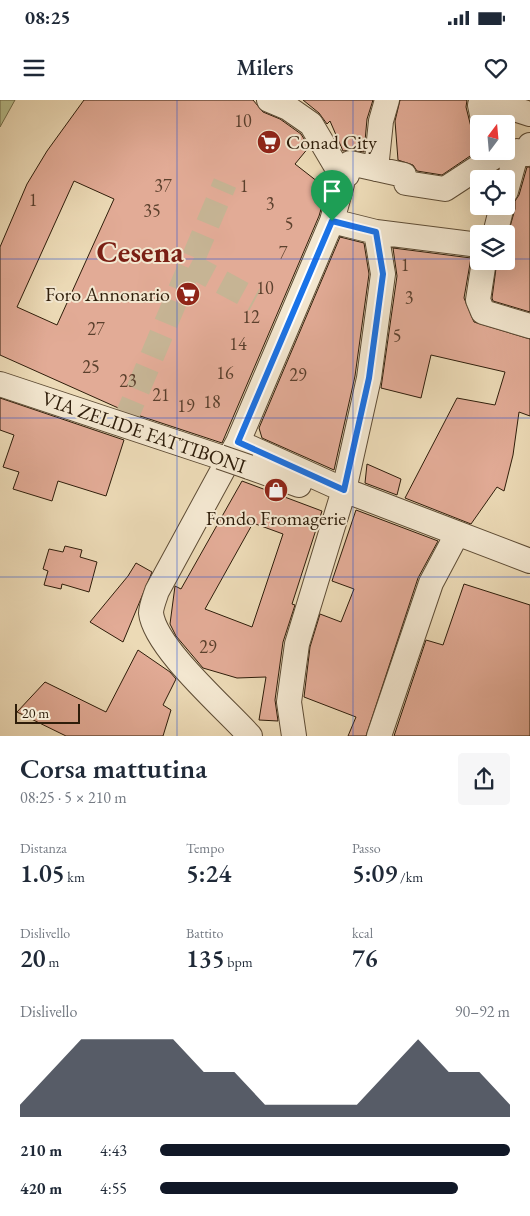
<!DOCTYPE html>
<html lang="it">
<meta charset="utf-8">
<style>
body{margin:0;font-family:"EB Garamond",serif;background:#f6f6f7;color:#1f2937;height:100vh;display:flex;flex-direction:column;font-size:19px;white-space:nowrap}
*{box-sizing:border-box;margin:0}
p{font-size:16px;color:#747a83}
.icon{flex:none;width:28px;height:28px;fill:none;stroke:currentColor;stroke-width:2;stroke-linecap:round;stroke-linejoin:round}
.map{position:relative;height:636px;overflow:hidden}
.drawer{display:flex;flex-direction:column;background:#fff;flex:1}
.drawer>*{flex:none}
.needle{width:32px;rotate:16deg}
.buttons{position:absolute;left:470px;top:15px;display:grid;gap:10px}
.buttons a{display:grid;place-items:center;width:45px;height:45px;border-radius:5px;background:#fff;box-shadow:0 5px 20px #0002;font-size:25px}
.scale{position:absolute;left:15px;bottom:12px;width:65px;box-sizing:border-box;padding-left:5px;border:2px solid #2e1d0a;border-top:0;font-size:14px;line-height:18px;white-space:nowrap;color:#2e1d0a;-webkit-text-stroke:4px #f3e7d0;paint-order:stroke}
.pin{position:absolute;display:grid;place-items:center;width:42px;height:42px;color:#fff;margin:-51px -21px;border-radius:50% 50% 50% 0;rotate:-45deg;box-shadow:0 0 5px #0007}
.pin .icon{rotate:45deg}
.round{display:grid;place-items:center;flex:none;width:52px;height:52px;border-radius:5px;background:#f6f6f7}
.summary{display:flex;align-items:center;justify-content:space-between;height:85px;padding:0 20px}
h1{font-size:28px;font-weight:600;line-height:38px}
.metrics{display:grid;grid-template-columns:repeat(3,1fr);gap:8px;height:85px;padding:5px 20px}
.metrics div{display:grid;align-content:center}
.metrics b{font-size:25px;font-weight:600}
.metrics small{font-size:14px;font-weight:400}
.metrics p{font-size:14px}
.chart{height:140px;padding:10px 20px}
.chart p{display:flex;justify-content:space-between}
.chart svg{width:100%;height:90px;margin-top:5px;fill:#111827;opacity:.7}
ul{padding:0 20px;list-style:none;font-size:16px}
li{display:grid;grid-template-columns:80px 60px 1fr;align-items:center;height:38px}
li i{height:12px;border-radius:6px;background:#111827}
.status{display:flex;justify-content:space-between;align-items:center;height:35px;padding:0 25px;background:#fff;direction:ltr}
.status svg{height:14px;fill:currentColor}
header{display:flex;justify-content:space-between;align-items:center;height:65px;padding:0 20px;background:#fff;font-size:22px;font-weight:600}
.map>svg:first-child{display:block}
</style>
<div class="status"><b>08:25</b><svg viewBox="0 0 49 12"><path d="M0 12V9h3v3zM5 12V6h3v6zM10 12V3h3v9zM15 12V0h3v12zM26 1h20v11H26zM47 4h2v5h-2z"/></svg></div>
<header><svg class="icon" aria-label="menu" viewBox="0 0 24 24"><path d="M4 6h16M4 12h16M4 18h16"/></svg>Milers<svg class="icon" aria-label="heart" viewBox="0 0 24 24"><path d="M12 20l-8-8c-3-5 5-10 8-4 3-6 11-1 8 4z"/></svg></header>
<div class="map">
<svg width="530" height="636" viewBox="0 0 530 636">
<rect width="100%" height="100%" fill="#ecdab6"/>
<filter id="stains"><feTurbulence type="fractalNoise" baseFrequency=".004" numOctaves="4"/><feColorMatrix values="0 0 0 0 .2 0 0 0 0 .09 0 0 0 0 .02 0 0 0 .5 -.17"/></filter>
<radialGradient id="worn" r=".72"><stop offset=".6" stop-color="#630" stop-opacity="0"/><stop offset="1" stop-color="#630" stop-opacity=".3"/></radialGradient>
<path fill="#b8bf8d" stroke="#736e4c" d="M0,0H15L0,27Z"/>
<path fill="#e2ab96" stroke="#2e1d0a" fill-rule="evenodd" d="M84,0H253L263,12L280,19L301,34L309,47L295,64L327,89L319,116L222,343L125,311L0,255V147L27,84L47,51ZM74,81L114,99L57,225L17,207Z
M303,0H373L367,19L364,52L352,50L343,51L330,21L327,24L319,13Z
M400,0H467L466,7L471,27L479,37V50L442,75L417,71L413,65L398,60L395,21Z
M527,67H530V212L493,201L492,198L497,161H506V141L515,109V101L519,95Z
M340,137L364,143L369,174L355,276L334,370L262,338L259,328Z
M393,148L471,158L464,198L474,222L530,239V316L519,312L513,355L504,391L497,387L471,424L405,398L457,298L495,305L505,272L431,255L421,298L381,288L397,176Z
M0,298L124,340L106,396L58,381L52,401L13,389L19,372L3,367L14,335L0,330Z
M367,364L401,379L397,395L365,383Z
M242,381L322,411L292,504L295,505L283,542L275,600L278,621L259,620L266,577L237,578L203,568L176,536L170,524L175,486L181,489ZM253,423L283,434L252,527L205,509Z
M356,410L438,441L418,478L366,636H348L356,617L304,597L310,547L320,514L341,522L354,489L332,481Z
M65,446L82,450L80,457L97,462L89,492L62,484L61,489L44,485L48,471L43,469L49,449L63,452Z
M136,463L152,472L123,542L90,522L128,476Z
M464,484L530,505V636H394L426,540L443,545Z
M138,550L170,572L176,579L163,605L171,610L163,636H66L17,612L45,582L106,612Z"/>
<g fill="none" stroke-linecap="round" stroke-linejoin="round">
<path stroke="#c6b494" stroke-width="24" stroke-dasharray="24 12" stroke-linecap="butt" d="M190,165L255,200
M124,323L225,83"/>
<g stroke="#5e4c35" stroke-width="26">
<path id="minor" d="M484,24L480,5L489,1L530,14
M376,69L381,21L387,0
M340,73L347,75L350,63L404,75L406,83L445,89L497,55L515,58
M506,91L517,51L527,54L530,45
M332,121L376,132L479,145
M495,134L502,106
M484,161L478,200L483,212L530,226
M0,284L220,357
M238,342L344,390L530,461
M249,367L299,385
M250,636C226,609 155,548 151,513C151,507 155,497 157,491L238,342L332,121L342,84L340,73L311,24L288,8L269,0
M294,636L289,602L297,544L344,390L369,278L383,174L376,132
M379,636L431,483L457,434"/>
</g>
<use href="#minor" stroke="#f3e7d0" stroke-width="24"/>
<g stroke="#5e4c35" stroke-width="26" stroke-linecap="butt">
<path id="minor-bridge" d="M220,357L249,367"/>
</g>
<use href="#minor-bridge" stroke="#f3e7d0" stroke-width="24"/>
</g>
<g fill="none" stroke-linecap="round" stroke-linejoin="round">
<g stroke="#fff" stroke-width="10">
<path id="route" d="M332,121L376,132L383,174L369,278L344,390L238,342Z"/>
</g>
<use href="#route" stroke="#1a73e8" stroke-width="6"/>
</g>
<path fill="none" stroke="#1d4ed8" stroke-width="1" stroke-opacity="0.55" d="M177,0V636M353,0V636M0,159H479M506,159H530M0,318H530M0,477H530"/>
<defs>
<g id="supermarket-disc" transform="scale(1.25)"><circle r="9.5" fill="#8f2418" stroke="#f3e7d0"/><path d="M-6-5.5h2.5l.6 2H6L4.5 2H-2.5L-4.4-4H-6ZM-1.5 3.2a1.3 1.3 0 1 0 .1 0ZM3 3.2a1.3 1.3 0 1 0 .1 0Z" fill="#fff"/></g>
<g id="shop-disc" transform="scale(1.25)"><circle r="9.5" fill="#8f2418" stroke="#f3e7d0"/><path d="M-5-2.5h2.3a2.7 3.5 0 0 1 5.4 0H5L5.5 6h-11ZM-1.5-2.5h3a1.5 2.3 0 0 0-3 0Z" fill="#fff"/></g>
</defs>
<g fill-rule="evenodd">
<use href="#supermarket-disc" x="269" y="42"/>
<use href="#supermarket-disc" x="188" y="194"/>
<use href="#shop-disc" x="276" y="390"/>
</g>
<g text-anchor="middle" stroke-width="4" stroke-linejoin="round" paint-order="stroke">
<g font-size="18" fill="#5b402d">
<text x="243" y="27">10</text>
<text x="163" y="92">37</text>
<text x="244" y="92">1</text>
<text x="33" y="106">1</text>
<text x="270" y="110">3</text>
<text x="152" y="117">35</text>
<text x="289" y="130">5</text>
<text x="283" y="159">7</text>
<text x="405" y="171">1</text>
<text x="265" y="194">10</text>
<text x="409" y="204">3</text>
<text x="251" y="223">12</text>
<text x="96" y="235">27</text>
<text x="397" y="242">5</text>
<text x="238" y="250">14</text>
<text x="91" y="273">25</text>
<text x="225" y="279">16</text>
<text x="298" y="281">29</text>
<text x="128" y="287">23</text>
<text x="161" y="301">21</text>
<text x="212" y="308">18</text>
<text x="186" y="312">19</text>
<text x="208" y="553">29</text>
</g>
<g font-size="20" fill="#2e1d0a" stroke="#f3e7d0" text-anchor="start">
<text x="286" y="49">Conad City</text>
<text x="170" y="201" text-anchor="end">Foro Annonario</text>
<text x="276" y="425" text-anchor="middle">Fondo Fromagerie</text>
</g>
<g font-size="20" fill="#2e1d0a" stroke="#f3e7d0">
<text transform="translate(144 332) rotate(19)" y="7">VIA ZELIDE FATTIBONI</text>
</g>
<g font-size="30" font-weight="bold" fill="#7a1f14" stroke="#f3e7d0">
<text x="140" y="162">Cesena</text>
</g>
</g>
<rect width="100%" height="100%" filter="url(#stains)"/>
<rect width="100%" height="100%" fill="url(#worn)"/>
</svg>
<div class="buttons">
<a><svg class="needle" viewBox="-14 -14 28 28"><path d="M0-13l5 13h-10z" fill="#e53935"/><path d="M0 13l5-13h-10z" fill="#747a83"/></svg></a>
<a><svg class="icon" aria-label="locate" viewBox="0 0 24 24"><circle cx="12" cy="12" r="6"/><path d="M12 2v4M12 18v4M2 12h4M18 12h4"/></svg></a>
<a><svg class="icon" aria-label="layers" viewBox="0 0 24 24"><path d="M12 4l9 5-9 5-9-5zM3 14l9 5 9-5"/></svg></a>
</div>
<div class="scale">20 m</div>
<div class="pin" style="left:332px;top:121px;background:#1e9e55"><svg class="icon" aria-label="arrive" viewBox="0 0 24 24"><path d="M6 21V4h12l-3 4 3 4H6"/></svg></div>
</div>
<section class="drawer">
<div class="summary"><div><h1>Corsa mattutina</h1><p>08:25 · 5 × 210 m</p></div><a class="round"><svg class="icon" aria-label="share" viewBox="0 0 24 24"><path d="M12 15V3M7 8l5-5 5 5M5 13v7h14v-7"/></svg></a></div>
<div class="metrics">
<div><p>Distanza</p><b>1.05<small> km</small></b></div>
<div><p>Tempo</p><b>5:24</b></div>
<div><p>Passo</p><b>5:09<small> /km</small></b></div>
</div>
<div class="metrics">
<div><p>Dislivello</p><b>20<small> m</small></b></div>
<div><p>Battito</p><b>135<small> bpm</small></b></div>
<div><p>kcal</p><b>76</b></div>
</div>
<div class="chart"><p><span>Dislivello</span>90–92 m</p>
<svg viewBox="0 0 160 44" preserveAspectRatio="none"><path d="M0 44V38L10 22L20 6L30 6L40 6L50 6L60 22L70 22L80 38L90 38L100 38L110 38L120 22L130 6L140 22L150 22L160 38V44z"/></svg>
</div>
<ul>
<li><b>210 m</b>4:43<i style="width:100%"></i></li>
<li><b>420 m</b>4:55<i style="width:85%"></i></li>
</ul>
</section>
